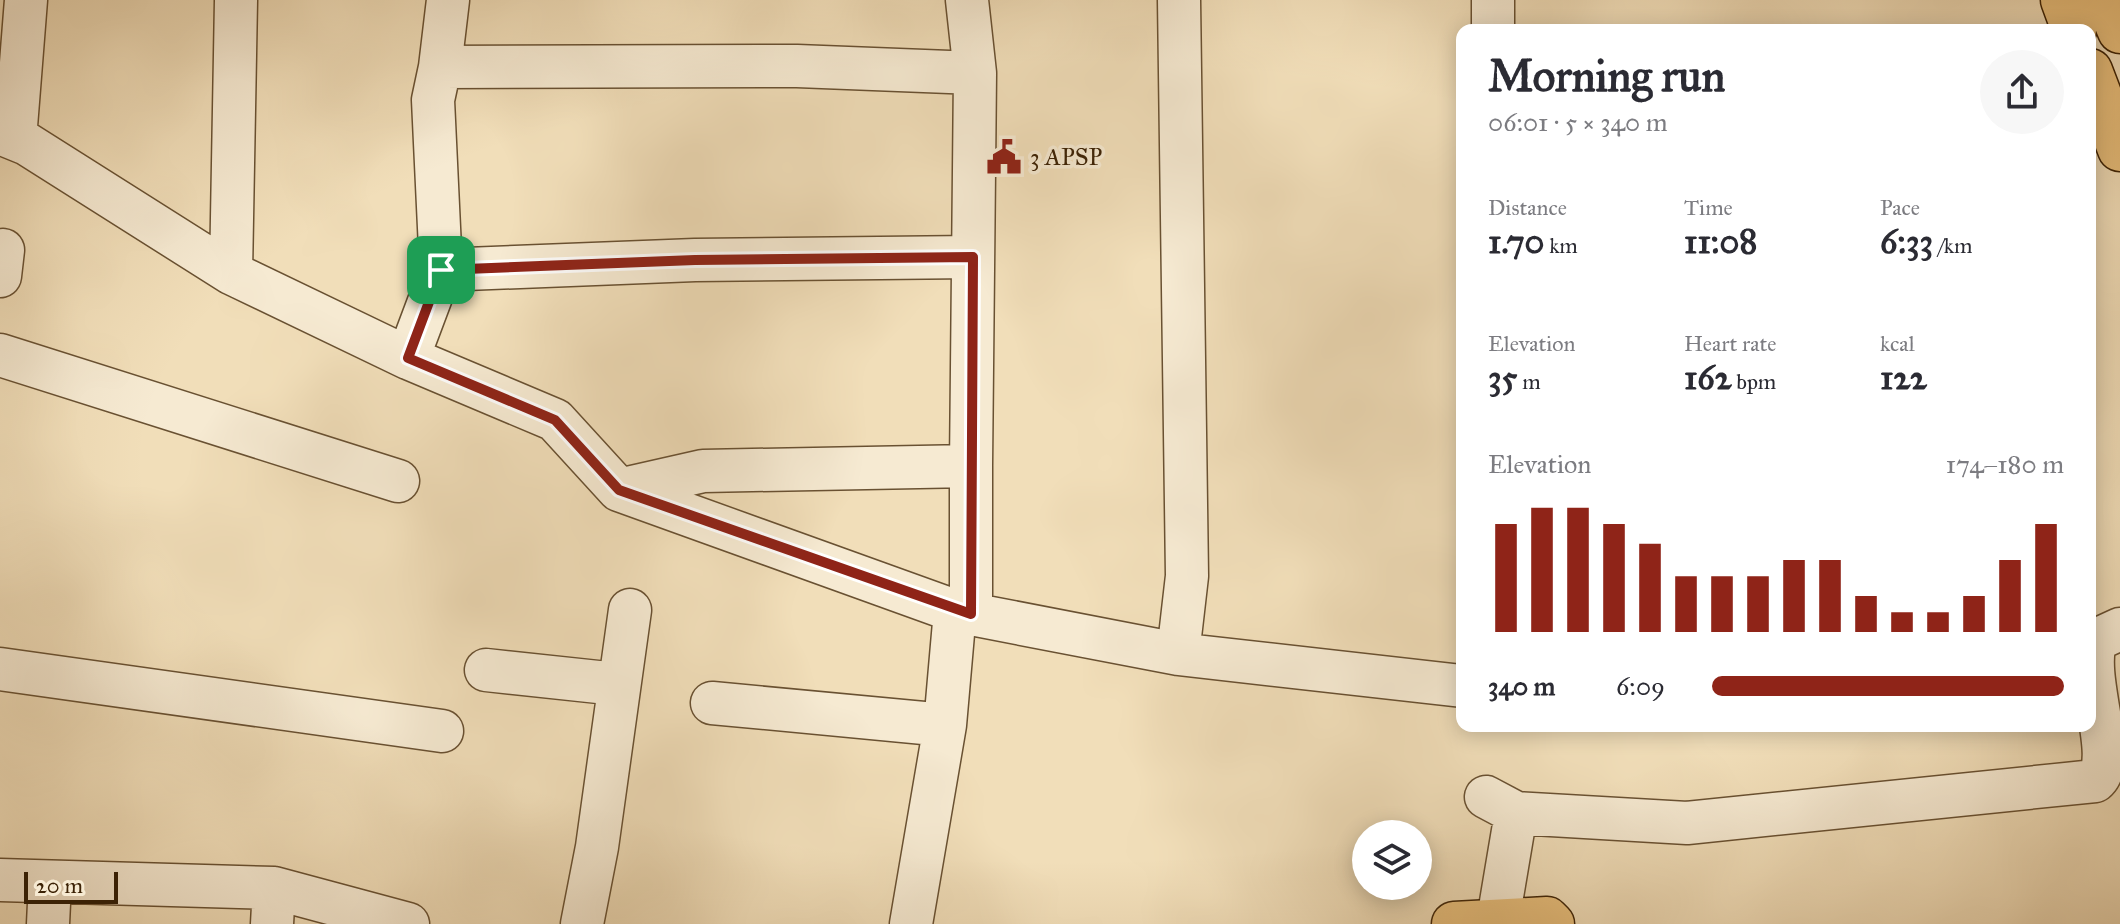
<!DOCTYPE html>
<meta charset="utf-8">
<style>
body{margin:0;font-family:"IM FELL Great Primer",serif;background:#f7f7f7;color:#2b2b33;height:100vh;display:flex;flex-direction:column;font-size:30px;white-space:nowrap}
*{box-sizing:border-box;margin:0}
p{font-size:26px;color:#7c7c81}
.icon{flex:none;width:44px;height:44px;fill:none;stroke:currentColor;stroke-width:2;stroke-linecap:round;stroke-linejoin:round}
.map{position:relative;flex:1;overflow:hidden}
.side{position:absolute;left:1456px;top:24px;width:640px;height:708px;display:flex;flex-direction:column;background:#fff;border-radius:16px;box-shadow:0 4px 20px #0003}
.side>*{flex:none}
.tools{position:absolute;left:1352px;top:820px;display:grid;gap:16px}
.tools a{display:grid;place-items:center;width:80px;height:80px;border-radius:50%;background:#fff;box-shadow:0 4px 20px #0003;font-size:40px}
.scale{position:absolute;left:24px;bottom:20px;width:94px;box-sizing:border-box;padding-left:8px;border:4px solid #3c2205;border-top:0;font-size:22px;line-height:28px;white-space:nowrap;color:#3c2205;-webkit-text-stroke:6px #f6ead2;paint-order:stroke}
.pin{position:absolute;display:grid;place-items:center;width:68px;height:68px;color:#fff;margin:-34px;border-radius:16px;box-shadow:0 4px 12px #0006}
.round{display:grid;place-items:center;flex:none;width:84px;height:84px;border-radius:42px;background:#f7f7f7}
.head{display:flex;align-items:center;justify-content:space-between;height:136px;padding:0 32px}
h1{font-size:44px;font-weight:700;line-height:60px}
.figures{display:grid;grid-template-columns:repeat(3,1fr);gap:12px;height:136px;padding:8px 32px}
.figures div{display:grid;align-content:center}
.figures b{font-size:34px;font-weight:700}
.figures small{font-size:22px;font-weight:400}
.figures p{font-size:22px}
.chart{height:224px;padding:16px 32px}
.chart p{display:flex;justify-content:space-between}
.chart svg{width:100%;height:144px;margin-top:8px;stroke:#8f2418;stroke-width:6}
ul{padding:0 32px;list-style:none;font-size:26px}
li{display:grid;grid-template-columns:128px 96px 1fr;align-items:center;height:60px}
li i{height:20px;border-radius:10px;background:#8f2418}
.map>svg:first-child{display:block}
</style>
<div class="map">
<svg width="2120" height="924" viewBox="0 0 2120 924">
<rect width="100%" height="100%" fill="#f1deb9"/>
<filter id="stains"><feTurbulence type="fractalNoise" baseFrequency=".0025" numOctaves="4"/><feColorMatrix values="0 0 0 0 .2 0 0 0 0 .09 0 0 0 0 .02 0 0 0 .5 -.17"/></filter>
<radialGradient id="worn" r=".72"><stop offset=".6" stop-color="#630" stop-opacity="0"/><stop offset="1" stop-color="#630" stop-opacity=".3"/></radialGradient>
<g fill="none" stroke-linecap="round" stroke-linejoin="round">
<g stroke="#695132" stroke-width="45">
<path id="minor" d="M967,0L975,73L971,466
M1493,30V0
M440,67L448,0
M0,133L27,144L231,273L408,358L555,420L619,490L955,611L1178,654L1462,686
M15,139L26,0
M441,270L695,260L973,257
M231,273L236,0
M0,276L3,250
M0,355L398,481
M408,358L441,270L433,100L440,67L797,66L975,73
M619,490L703,471L971,466V614
M1178,654L1187,576L1179,0
M0,669L442,731
M486,670L617,684
M712,703L945,725
M1486,797L1516,813L1687,823L2095,781C2120,761 2082,678 2096,640L2120,629
M0,880L274,888L408,924
M1498,920L1516,813
M48,924L50,882
M272,924L274,888
M582,924L597,847L630,610
M911,924L945,725L955,611"/>
</g>
<g stroke="#3c2205" stroke-width="47">
<path id="major" d="M1454,924L1547,919L1552,924"/>
</g>
<g stroke="#3c2205" stroke-width="47">
<path id="highway" d="M2063,0L2074,30
M2107,0L2120,31
M2090,71L2120,149"/>
</g>
<use href="#minor" stroke="#f6ead2" stroke-width="42"/>
<use href="#major" stroke="#e8bf7c" stroke-width="44"/>
<use href="#highway" stroke="#e8bf7c" stroke-width="44"/>
</g>
<g fill="none" stroke-linecap="round" stroke-linejoin="round">
<g stroke="#fff" stroke-width="16">
<path id="route" d="M973,257L971,614L619,490L555,420L408,358L441,270L695,260Z"/>
</g>
<use href="#route" stroke="#8f2418" stroke-width="10"/>
</g>
<defs>
<g id="civic-bare" transform="scale(2.76)"><path d="M-.6-6.5H3V-4.5H.6V-3L4-1V1h2V6H-6V1h2V-1L-.6-3ZM-1.2 2.5V6h2.4V2.5Z" fill="#8f2418" stroke="#f6ead2" stroke-width="2.5" paint-order="stroke"/></g>
</defs>
<g fill-rule="evenodd">
<use href="#civic-bare" x="1004" y="157"/>
</g>
<g text-anchor="middle" stroke-width="7" stroke-linejoin="round" paint-order="stroke">
<g font-size="24" fill="#3c2205" stroke="#f6ead2" text-anchor="start">
<text x="1030" y="165">3 APSP</text>
</g>
</g>
<rect width="100%" height="100%" filter="url(#stains)"/>
<rect width="100%" height="100%" fill="url(#worn)"/>
</svg>
<div class="tools">
<a><svg class="icon" aria-label="layers" viewBox="0 0 24 24"><path d="M12 4l9 5-9 5-9-5zM3 14l9 5 9-5"/></svg></a>
</div>
<div class="scale">20 m</div>
<div class="pin" style="left:441px;top:270px;background:#1e9e55"><svg class="icon" aria-label="arrive" viewBox="0 0 24 24"><path d="M6 21V4h12l-3 4 3 4H6"/></svg></div>
<section class="side">
<div class="head"><div><h1>Morning run</h1><p>06:01 · 5 × 340 m</p></div><a class="round"><svg class="icon" aria-label="share" viewBox="0 0 24 24"><path d="M12 15V3M7 8l5-5 5 5M5 13v7h14v-7"/></svg></a></div>
<div class="figures">
<div><p>Distance</p><b>1.70<small> km</small></b></div>
<div><p>Time</p><b>11:08</b></div>
<div><p>Pace</p><b>6:33<small> /km</small></b></div>
</div>
<div class="figures">
<div><p>Elevation</p><b>35<small> m</small></b></div>
<div><p>Heart rate</p><b>162<small> bpm</small></b></div>
<div><p>kcal</p><b>122</b></div>
</div>
<div class="chart"><p><span>Elevation</span>174–180 m</p>
<svg viewBox="0 0 160 44" preserveAspectRatio="none"><path d="M5 44V11M15 44V6M25 44V6M35 44V11M45 44V17M55 44V27M65 44V27M75 44V27M85 44V22M95 44V22M105 44V33M115 44V38M125 44V38M135 44V33M145 44V22M155 44V11"/></svg>
</div>
<ul>
<li><b>340 m</b>6:09<i style="width:100%"></i></li>
</ul>
</section>
</div>
